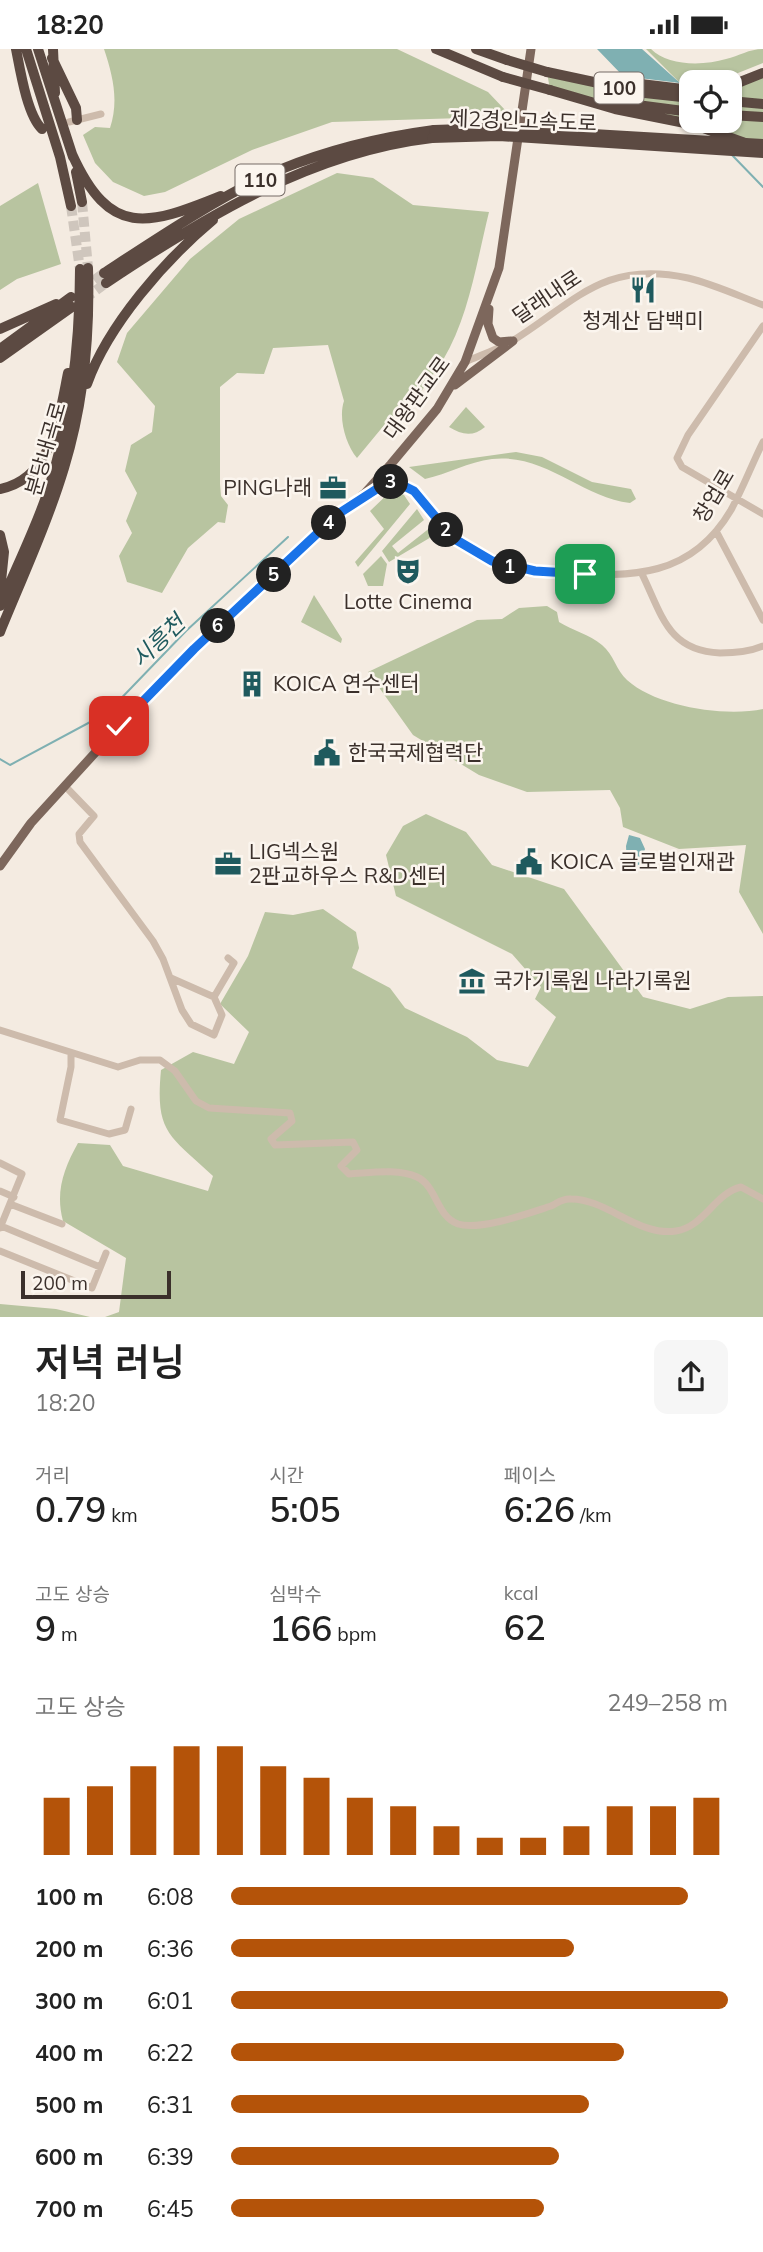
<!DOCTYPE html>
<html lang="ko">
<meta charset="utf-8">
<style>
body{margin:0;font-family:Mulish,"Noto Sans KR",sans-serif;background:#f6f6f6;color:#222;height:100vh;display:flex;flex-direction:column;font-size:26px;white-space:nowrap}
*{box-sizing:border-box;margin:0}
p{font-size:23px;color:#767676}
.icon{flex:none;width:38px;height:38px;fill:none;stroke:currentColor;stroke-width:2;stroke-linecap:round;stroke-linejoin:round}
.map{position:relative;height:1268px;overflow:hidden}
.panel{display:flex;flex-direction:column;background:#fff;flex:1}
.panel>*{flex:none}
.controls{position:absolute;left:679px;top:21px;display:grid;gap:14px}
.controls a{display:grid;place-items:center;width:63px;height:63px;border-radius:14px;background:#fff;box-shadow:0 2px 5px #0004;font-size:35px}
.scale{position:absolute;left:21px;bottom:18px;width:150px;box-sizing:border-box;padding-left:7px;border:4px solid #3b302b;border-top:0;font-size:19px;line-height:24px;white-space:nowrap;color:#3b302b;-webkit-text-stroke:5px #fbf5ee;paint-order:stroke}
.pin{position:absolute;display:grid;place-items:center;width:60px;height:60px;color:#fff;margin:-30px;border-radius:14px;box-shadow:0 4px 10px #0006}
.km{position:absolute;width:35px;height:35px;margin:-18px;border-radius:50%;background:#222;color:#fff;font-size:19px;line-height:35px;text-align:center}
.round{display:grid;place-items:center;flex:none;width:74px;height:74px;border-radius:14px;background:#f6f6f6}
.head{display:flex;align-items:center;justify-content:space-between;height:119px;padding:0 35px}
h1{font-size:38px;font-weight:600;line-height:52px}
.figures{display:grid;grid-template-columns:repeat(3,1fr);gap:10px;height:119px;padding:7px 35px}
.figures div{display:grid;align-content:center}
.figures b{font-size:35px;font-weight:600}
.figures small{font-size:19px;font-weight:400}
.figures p{font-size:19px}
.chart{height:196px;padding:14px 35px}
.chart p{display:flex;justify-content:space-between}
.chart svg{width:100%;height:126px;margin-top:7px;stroke:#b45309;stroke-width:6}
ul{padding:0 35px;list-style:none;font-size:23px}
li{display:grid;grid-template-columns:112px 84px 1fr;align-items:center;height:52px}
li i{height:18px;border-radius:9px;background:#b45309}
.status{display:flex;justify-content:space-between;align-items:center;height:49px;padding:0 35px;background:#fff;direction:ltr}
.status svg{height:19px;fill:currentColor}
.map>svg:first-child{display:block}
</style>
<div class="status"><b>18:20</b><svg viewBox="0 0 49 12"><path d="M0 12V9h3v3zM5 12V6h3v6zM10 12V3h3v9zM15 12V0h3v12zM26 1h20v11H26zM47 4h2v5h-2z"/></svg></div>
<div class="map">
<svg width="763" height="1269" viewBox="0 0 763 1269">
<rect width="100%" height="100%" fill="#f4ebe1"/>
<path fill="#b8c4a0" d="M104,0H397L488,43L507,63L491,61L462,69L332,73L252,101L165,143L144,147L113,133L95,114L83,86L95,78L110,79C119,52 113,27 104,0Z
M646,0H651C667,17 703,17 726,10C739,7 749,0 763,0V14L723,30L680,34Z
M547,23L691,41V72H730V37L763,24V103L742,92L550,41Z
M337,124L373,129L413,156L489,163C477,211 469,268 443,311C430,331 416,348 404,370L390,369L357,409C346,396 338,369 344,352L328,296L273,299L264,325L237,324L220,338V435L221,447L228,456L225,474L218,473L188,499L162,544L127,533L119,507L132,484L126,472L137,444L125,422L131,396L152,383L155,357L117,313L127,284L190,210L239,170Z
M38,134L61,215L17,230L0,241V157Z
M466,358L485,378C473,388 462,386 449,378Z
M516,403L542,408L592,433L631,440L636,450L630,454C581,448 545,404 492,410C468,413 448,425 425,430L409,418Z
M392,441L404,446L410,455L358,518L355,513L384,480L370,462Z
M417,460L424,471L392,497L398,504L431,478L438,484L389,513L382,502Z
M381,507L387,515L383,537H368L363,525Z
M314,546L342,590L341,594L301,573Z
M547,557L557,563L559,573C573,582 589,585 602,596C614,606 616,621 627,631C657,658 725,668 763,660V885L739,843L746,796L679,800L623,778L620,759L610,741L527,743L479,726L413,686L368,623L477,571L502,570L519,559Z
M426,765L466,783L492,816L564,840L643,948L690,960L728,948L763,947V1268H105L119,1263L126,1209L63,1172C55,1143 64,1119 78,1094L110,1096L123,1117L208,1142L213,1127C169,1086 155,1084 161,1021L193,1003L234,1015L249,983L220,955L248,907L265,863L293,866L323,860L356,883L359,899L352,919L390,939L405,959L467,988L497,1011L528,1018L556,968L535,950L541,938L512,905L396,847L386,806L403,777Z
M0,1255L56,1260L90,1268H0Z"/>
<path fill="#7fb0b2" d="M597,0H642L680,34L623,27Z
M629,786L640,789L645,800L641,814L634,821L627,816L626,797Z"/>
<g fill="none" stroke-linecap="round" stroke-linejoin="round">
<path stroke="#7fb0b2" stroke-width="2" d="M732,106L763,138
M0,710L10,716L107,664L186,582L288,488"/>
<path stroke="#cfc6bd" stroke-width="10" stroke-dasharray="10 5" stroke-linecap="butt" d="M82,153L88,219
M71,157L80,220
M82,240L104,224
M84,250L106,234"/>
<path stroke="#cdbbac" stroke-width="7" d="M69,73L101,65
M763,277L688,386L677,409L682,418L763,465
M465,313C481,306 499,300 514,291C577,251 605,211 688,229C713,235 739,247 763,256
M391,415C414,441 433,475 461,496C491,518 526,521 563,524C632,528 691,529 731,461C743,439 752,415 763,393
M716,482L763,571
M642,525C662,566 668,602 720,604C735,604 749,603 763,597
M65,737L94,767L79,785L80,793L153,892L163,910L182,961L191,975L214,986L222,966L214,948L234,914L228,909
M171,929L214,948
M0,981L118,1018L140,1011H160L175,1022L196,1052L209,1059L290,1064L292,1072L271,1090L275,1096L353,1093L357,1101L341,1117L349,1125C369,1124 398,1119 417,1128C437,1137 436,1167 458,1175C480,1182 529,1164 551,1157C558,1154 562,1149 571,1150C607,1150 639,1188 676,1182C704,1178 715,1144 741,1138L763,1150
M71,1004V1018L60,1071L109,1085L125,1081L131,1060
M0,1114L22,1125L0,1179
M0,1142L14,1148
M10,1155L62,1175
M1,1177L100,1218
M0,1202L92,1239L106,1204"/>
<path stroke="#7d675c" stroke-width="9" d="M489,260L488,275L493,289L499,293L511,292
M455,336L513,292
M370,442C388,433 397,431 414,442
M0,817L31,774L146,648L339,465L365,444L391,415L437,360L465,313L499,219L531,0"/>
<path stroke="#5c4a42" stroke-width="10" d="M16,0C20,20 27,66 42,80
M26,0L60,108L71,157
M38,0L73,108
M53,0L55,44
M436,0L503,28
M476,0L507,11
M52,9L76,59L77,71
M547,23L645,44L691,49
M624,33L691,41
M730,37L763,24
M550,41L615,60L695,76L745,94
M606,52L691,63
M730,52L763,55
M730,66L763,68
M72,105C110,189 147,177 221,147
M76,123L82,153
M104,224C156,190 223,145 279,121C328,101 381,88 434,81
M106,234C205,168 311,103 432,89
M0,280L56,255
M0,300L71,248
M0,309L72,258
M87,335C108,276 165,211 213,171
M0,440C52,430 59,368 68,324
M0,486L4,503L0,542
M0,557C15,521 33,485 46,448C71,374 80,297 80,220
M0,583C22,529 47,475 64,419C84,354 90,286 88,219"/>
<path stroke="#5c4a42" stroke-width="10" d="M507,11L547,23
M503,28L550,41
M434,81L491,79L763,95
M432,89L499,87L763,104"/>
</g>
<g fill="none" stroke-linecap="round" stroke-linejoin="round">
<g stroke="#fff" stroke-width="14">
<path id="route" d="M119,677L194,600L338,465L386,434H398L414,442L453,489L492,512L535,522L585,525"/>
</g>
<use href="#route" stroke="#1a73e8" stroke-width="9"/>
</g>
<defs>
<g id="restaurant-bare" transform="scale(2.1)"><path d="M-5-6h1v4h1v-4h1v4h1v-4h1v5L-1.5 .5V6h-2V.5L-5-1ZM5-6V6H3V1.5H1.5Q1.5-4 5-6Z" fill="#1f5a5e" stroke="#fbf5ee" stroke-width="2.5" paint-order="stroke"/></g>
<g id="office-bare" transform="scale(2.1)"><path d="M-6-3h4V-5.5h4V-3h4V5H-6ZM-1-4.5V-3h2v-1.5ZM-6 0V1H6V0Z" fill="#1f5a5e" stroke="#fbf5ee" stroke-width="2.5" paint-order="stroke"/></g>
<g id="theatre-bare" transform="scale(2.1)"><path d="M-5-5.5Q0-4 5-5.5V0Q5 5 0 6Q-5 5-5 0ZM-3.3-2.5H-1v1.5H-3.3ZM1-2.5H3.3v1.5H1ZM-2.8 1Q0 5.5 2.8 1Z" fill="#1f5a5e" stroke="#fbf5ee" stroke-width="2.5" paint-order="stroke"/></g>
<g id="building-bare" transform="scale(2.1)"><path d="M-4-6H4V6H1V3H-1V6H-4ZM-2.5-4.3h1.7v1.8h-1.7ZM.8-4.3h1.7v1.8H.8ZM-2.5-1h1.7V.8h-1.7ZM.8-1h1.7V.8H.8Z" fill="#1f5a5e" stroke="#fbf5ee" stroke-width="2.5" paint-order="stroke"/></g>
<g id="civic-bare" transform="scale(2.1)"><path d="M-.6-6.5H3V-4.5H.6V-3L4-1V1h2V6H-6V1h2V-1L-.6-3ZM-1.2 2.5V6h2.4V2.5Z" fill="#1f5a5e" stroke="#fbf5ee" stroke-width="2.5" paint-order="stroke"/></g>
<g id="museum-bare" transform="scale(2.1)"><path d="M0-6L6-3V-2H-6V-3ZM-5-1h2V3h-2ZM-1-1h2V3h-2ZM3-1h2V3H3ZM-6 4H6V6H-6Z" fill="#1f5a5e" stroke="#fbf5ee" stroke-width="2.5" paint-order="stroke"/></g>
</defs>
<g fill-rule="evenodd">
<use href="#restaurant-bare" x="643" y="241"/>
<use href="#office-bare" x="333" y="439"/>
<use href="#theatre-bare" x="408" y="522"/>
<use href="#building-bare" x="252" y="635"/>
<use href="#civic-bare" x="327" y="704"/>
<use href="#civic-bare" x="529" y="813"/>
<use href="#office-bare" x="228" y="815"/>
<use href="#museum-bare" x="472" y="932"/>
</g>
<g text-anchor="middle" stroke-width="5" stroke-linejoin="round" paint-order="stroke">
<g fill="#fbf5ee" stroke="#756b66" stroke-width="2">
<rect x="594.5" y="23.5" width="49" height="31" rx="5"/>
<rect x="235.5" y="115.5" width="49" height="31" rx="5"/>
</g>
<g font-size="19" font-weight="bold" fill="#3b302b">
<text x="619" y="46">100</text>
<text x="260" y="138">110</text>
</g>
<g font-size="21" fill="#3b302b" stroke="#fbf5ee">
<text transform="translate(523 72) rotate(2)" y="7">제2경인고속도로</text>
<text transform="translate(547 248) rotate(-34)" y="7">달래내로</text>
<text transform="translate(417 349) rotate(-54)" y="7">대왕판교로</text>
<text transform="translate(46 400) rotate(-74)" y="7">분당내곡로</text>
<text transform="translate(714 447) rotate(-59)" y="7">창업로</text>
</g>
<g font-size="21" fill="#3b302b" stroke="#fbf5ee" text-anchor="start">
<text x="643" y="279" text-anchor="middle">청계산 담백미</text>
<text x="312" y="446" text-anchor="end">PING나래</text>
<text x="408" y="560" text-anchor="middle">Lotte Cinema</text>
<text x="273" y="642">KOICA 연수센터</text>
<text x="348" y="711">한국국제협력단</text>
<text x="249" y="810">LIG넥스원<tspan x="249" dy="24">2판교하우스 R&amp;D센터</tspan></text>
<text x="550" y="820">KOICA 글로벌인재관</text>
<text x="493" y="939">국가기록원 나라기록원</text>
</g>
<g font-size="23" font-style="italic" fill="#1f5a5e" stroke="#fbf5ee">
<text transform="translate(158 592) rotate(-44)" y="8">시흥천</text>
</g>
</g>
</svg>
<div class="controls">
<a><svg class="icon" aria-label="locate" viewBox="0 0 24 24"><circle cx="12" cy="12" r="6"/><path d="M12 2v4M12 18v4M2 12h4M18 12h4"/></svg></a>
</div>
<div class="scale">200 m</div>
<div class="pin" style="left:585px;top:525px;background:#1e9e55"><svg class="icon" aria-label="arrive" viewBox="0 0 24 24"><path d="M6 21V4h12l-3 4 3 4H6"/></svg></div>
<div class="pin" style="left:119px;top:677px;background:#d93025"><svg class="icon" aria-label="check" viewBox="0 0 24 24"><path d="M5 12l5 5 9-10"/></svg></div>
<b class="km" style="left:510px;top:518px">1</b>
<b class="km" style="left:446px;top:481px">2</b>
<b class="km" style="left:391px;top:433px">3</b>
<b class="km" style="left:329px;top:474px">4</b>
<b class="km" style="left:274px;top:526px">5</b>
<b class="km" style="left:218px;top:577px">6</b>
</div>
<section class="panel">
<div class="head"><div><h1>저녁 러닝</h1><p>18:20</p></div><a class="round"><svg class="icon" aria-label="share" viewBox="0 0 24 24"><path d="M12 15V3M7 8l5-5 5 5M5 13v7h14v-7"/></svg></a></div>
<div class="figures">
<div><p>거리</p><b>0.79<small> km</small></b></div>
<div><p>시간</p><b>5:05</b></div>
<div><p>페이스</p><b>6:26<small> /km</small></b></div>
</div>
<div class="figures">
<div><p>고도 상승</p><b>9<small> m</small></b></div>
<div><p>심박수</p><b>166<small> bpm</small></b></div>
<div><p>kcal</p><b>62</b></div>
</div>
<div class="chart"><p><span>고도 상승</span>249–258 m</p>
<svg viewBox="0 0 160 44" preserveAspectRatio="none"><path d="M5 44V24M15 44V20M25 44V13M35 44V6M45 44V6M55 44V13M65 44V17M75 44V24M85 44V27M95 44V34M105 44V38M115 44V38M125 44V34M135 44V27M145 44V27M155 44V24"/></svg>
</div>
<ul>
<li><b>100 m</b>6:08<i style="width:92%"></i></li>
<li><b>200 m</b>6:36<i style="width:69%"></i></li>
<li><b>300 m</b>6:01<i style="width:100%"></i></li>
<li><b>400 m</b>6:22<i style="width:79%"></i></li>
<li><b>500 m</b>6:31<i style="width:72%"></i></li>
<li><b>600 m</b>6:39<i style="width:66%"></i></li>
<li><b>700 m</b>6:45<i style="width:63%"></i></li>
</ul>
</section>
